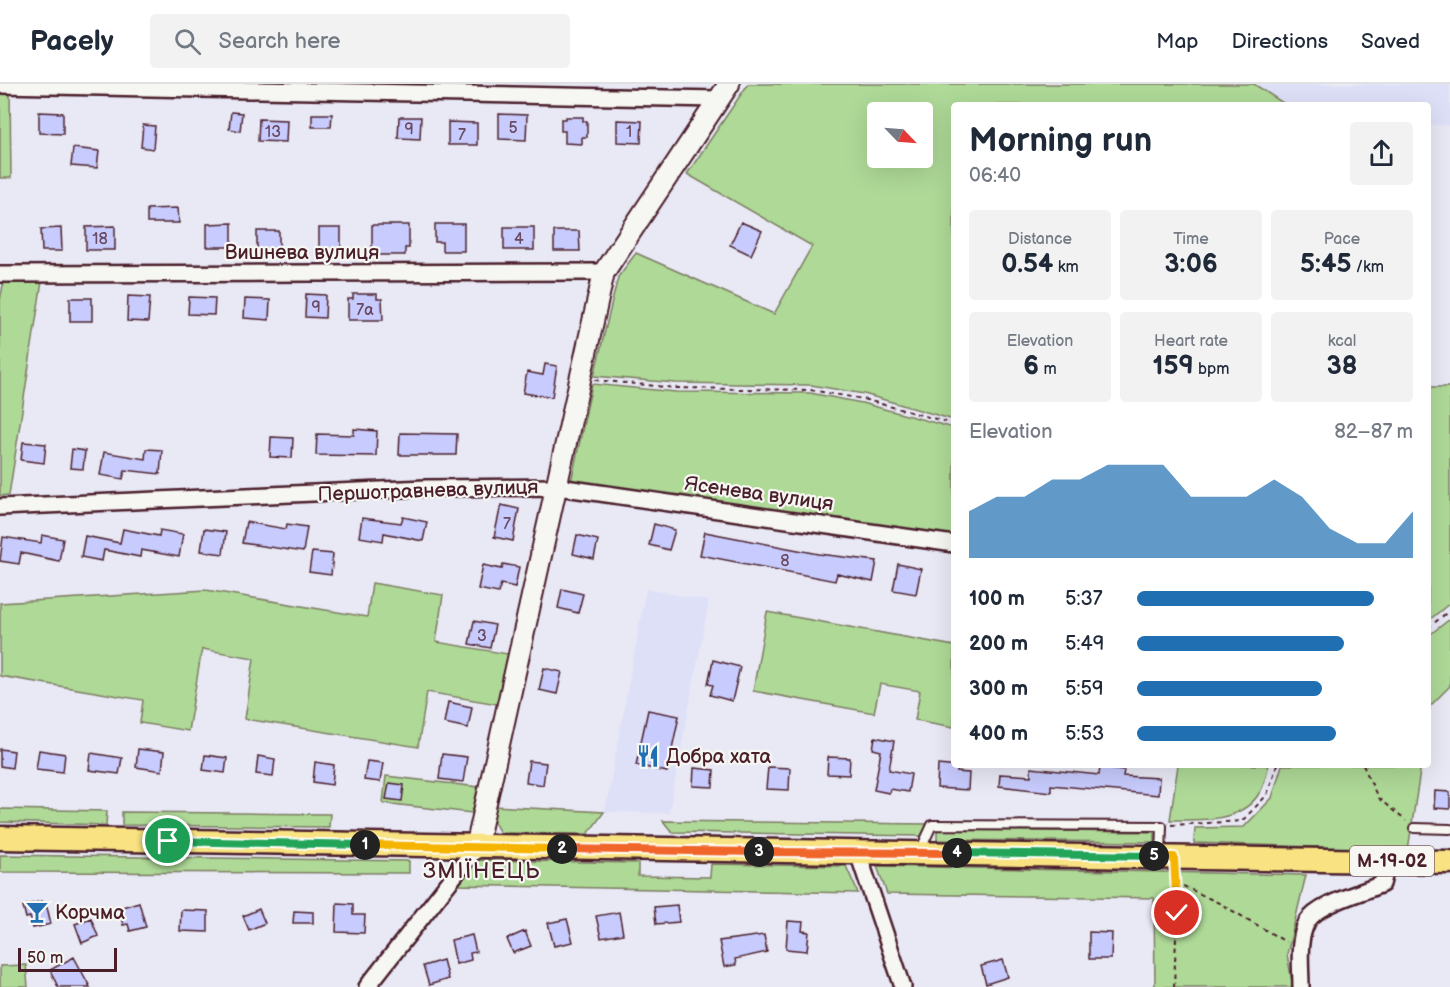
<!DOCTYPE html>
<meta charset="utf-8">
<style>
body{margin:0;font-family:"Balsamiq Sans",sans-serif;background:#f2f2f3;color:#1f2937;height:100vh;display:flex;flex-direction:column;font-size:22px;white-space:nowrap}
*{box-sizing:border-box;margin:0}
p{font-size:20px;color:#747a83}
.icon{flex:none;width:33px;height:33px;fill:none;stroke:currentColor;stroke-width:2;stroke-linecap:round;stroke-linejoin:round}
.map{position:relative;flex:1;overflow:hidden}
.side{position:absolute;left:951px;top:18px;width:480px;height:666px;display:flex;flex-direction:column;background:#fff;border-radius:6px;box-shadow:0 6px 24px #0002}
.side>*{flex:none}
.needle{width:39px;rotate:115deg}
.buttons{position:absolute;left:867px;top:18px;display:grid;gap:12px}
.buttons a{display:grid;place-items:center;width:66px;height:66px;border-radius:6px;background:#fff;box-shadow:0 6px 24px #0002;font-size:30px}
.scale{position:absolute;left:18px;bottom:15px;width:99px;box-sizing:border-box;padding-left:6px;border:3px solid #4a1f2b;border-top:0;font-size:16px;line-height:21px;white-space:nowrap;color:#4a1f2b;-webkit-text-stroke:4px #f6f6f2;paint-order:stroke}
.pin{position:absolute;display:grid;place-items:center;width:51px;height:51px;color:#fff;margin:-26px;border:3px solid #fff;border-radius:50%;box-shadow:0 2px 6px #0007}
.km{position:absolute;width:30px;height:30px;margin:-15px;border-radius:50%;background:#222;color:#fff;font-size:16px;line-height:30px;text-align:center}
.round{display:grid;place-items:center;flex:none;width:63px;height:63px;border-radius:6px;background:#f2f2f3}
.overview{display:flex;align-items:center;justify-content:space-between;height:102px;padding:0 18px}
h1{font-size:33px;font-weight:700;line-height:45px}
.stats{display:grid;grid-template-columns:repeat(3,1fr);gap:9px;height:102px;padding:6px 18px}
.stats div{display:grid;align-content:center;border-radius:6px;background:#f2f2f3;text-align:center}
.stats b{font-size:26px;font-weight:700}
.stats small{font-size:16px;font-weight:400}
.stats p{font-size:16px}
.chart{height:168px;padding:12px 18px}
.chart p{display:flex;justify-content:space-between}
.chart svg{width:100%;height:108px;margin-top:6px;fill:#1f6fb2;opacity:.7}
ul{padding:0 18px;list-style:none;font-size:20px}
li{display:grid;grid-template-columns:96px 72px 1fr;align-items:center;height:45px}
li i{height:15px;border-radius:8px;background:#1f6fb2}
header{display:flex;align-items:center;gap:36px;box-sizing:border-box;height:84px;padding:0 30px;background:#fff;border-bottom:2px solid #e0e1e3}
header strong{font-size:28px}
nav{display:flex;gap:33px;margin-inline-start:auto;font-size:21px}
.search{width:420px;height:54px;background:#f2f2f3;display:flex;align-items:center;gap:15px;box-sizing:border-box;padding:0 21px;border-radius:6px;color:#747a83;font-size:22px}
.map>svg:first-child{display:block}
</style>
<header>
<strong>Pacely</strong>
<div class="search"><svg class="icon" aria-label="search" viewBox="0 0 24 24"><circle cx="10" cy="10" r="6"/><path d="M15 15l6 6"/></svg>Search here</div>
<nav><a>Map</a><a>Directions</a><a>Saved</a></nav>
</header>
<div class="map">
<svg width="1450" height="903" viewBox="0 0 1450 903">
<rect width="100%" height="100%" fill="#e8e9f5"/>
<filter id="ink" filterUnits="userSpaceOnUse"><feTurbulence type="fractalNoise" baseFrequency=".0167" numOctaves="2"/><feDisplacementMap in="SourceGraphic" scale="12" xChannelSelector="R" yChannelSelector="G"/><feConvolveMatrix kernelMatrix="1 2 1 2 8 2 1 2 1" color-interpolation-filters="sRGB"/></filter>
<g filter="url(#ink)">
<path fill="#dee0f7" d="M1254,0H1450V42L1428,40V21H1286Z
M646,505L709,517L669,729L605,728Z"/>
<path fill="#aed997" stroke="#7c7c61" stroke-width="1.5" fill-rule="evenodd" d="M748,0H1254L1286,21H954V336L864,310L811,301L676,299L594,292L618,193L636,169L774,230L812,162L687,90ZM878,28H922V74H878Z
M0,7L10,8L11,94H0Z
M4,196L42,197L9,411L0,412V216Z
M592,300L676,308L810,309L862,319L954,344V454L571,398Z
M1428,303H1450V519L1428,537Z
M372,499L443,511L436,558L508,570L497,620L427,608L418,663L245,635L254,574L202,565L188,647L140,639L143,616L0,592V519L206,506L367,533Z
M767,528L954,562V643L915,636L920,607L880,600L874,629L753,607Z
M1450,535V602L1430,622L1428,635V552Z
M1178,681H1269C1266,689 1265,701 1260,708C1242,739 1201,736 1170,736Z
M1282,681H1421L1408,766L1194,759L1195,744L1244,743L1272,714Z
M386,692L478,703L472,729L383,719Z
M493,722L604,728L588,750L500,749L492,734Z
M0,725L107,727L106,741L0,738Z
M122,728L330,730L329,743L122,741Z
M663,737L927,740L921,752L672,748Z
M937,746L1155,748V758L937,756Z
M0,771L409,777V789L0,788Z
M477,776L638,779V792L710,793L711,780L846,782L858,809L457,801Z
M877,782L1306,791L1287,870L1293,903H1155L1154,814L887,810Z
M26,881L28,903H0V882Z"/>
<path fill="#c7cbfd" stroke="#4a1f2b" stroke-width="1.5" d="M39,28L63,29V50L39,49Z
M231,28L242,29L240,47L229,45Z
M312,30H332L331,43H312Z
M499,30L527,31L526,56L499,55Z
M399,33H421L420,55L398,54Z
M566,33H583V37H587V53H582V60L565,59V47H561V35H566Z
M259,35L287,36L286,58L258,57Z
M617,36L642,37L641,59L617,58Z
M448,38L477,39V61H448Z
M143,41L155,42L153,65L141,63Z
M73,64L99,67L97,84L71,82Z
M178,124L179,139H147V125Z
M741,138L762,147L751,171L730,161Z
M232,139V163H207V140Z
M435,140H464V167H442V158H435Z
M372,141H409V164H405V171H376V164H372Z
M115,142V166H86V143Z
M504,143H534V166H504Z
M61,144L62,167H42L41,145Z
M319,144H341V167H319Z
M257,147H279V167L257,168Z
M554,147H579L580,167H554Z
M306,210L326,211L325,234L305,233Z
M353,210H377V215H382L383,236H348V215H353Z
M128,212L150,213L148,238L127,237Z
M189,213L215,214L214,231L188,230Z
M70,214H92V237H70Z
M245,215L270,216L269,236L244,234Z
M545,280L557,282L552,313L523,309L527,288L543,291Z
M354,345L377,347L376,372L316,371L317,350L354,351Z
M400,349L457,350L456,371H399Z
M271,353L293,354L292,374L270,373Z
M23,358L46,360L44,379L21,376Z
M72,365L85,367L83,385L70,384Z
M146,365L162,366L160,390L125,386L123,395L100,391L104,368L145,375Z
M501,421L519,425L513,457L494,453Z
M403,433L427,438L423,457L384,449L383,457L359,453L362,434L401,439Z
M246,438L286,445L287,440L307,443L303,468L242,459Z
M654,440L675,446L669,466L649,461Z
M123,445L159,452L160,446L183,450L179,473L141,466L140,473L104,466L102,477L81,473L85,452L120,459Z
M204,445L226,448L223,470L201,467Z
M705,448L819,470L877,477L873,498L837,490L835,497L700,471Z
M42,451L63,455L59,477L21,469L19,480L0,477L3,453L41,459Z
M577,451L598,456L594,475L573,470Z
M312,468L333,470L331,491L309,488Z
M503,480L519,483L515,503L501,500L498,509L478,505L483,481L502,485Z
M898,480L921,485L916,510L893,506Z
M562,505L583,510L578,529L558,524Z
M474,537L495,541L490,564L469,560Z
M713,576L740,583L732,617L710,611L713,601L708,600Z
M544,584L562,588L557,610L539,606Z
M448,618L472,623L468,644L444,639Z
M648,626L679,632L667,688L636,681Z
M875,653L894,657L889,686L911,690L908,708L890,705L889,709L874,706L881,667L873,665Z
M0,665L14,667L12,684L0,682Z
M138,665L164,668L162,687L136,683Z
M39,666L65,670L63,688L36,685Z
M91,669L122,674L119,690L89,686Z
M442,670L467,673L463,698L439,695Z
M205,671L227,674L225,689L203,686Z
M258,672L275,675L273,692L256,690Z
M828,673L850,674L849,691L827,690Z
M367,677L383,679L380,698L364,696Z
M529,677L546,679L543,701L526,698Z
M315,678L334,681L332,701L313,698Z
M938,681L958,683L957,688L969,689L968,706L937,704Z
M768,683L790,684L789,706L766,705Z
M1100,683L1124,686L1123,692L1159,694L1158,711L1051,701V708L999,702L1000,690L1031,692V684L1099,691Z
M694,684L714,686L713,703L693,702Z
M389,699L404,701L402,717L386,715Z
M1435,707L1450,708V725L1434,724Z
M42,817L44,824L47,823L51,840L33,844L30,833L26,834L23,822Z
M139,818L146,843L130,847L128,840L123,841L119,824Z
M337,819L353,820V831H365L364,849L336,848Z
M677,821L679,838L656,840L654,823Z
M259,825L265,839L249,846L243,832Z
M181,826L208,827V848L180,847Z
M294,827L313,828V839H293Z
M619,828L623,850L601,854L596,832Z
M91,834L98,852L82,859L75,840Z
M567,835L573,858L554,862L548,839Z
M788,837L803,838L802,847L809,848L807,867L786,865Z
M525,847L531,862L513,869L507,855Z
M1089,848L1112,849L1111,875H1089Z
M472,851L476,868L470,869L471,876L456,880L451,856Z
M764,851L767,868L735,875L736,881L724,883L719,857Z
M74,873L90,903H58L50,886Z
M443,876L448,895L429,901L423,882Z
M1003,876L1008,893L986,900L981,882Z"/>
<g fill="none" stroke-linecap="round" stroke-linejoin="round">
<g stroke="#4a1f2b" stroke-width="12">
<path id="lane" d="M1414,744L1450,745
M920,767L932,741L1162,742L1161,771"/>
</g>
<g stroke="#4a1f2b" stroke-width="20">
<path id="street" d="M0,1L718,15
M0,190L604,188
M0,423L425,404L558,403L954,460
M858,769L903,903
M367,903L476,764
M1301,903C1301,882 1297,857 1307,838C1317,820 1364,808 1382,800L1388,777"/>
</g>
<g stroke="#4a1f2b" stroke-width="24">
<path id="secondary" d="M476,764L604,188L729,0"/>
</g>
<g stroke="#4a1f2b" stroke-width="27">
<path id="primary" d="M0,754L1450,778"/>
</g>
<path stroke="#4a1f2b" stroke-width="2" stroke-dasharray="4.5 4.5" stroke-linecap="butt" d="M595,296L676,304L810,306L863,315L954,340
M1428,544L1450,526
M1363,681L1378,714L1406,737
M1171,741L1242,737L1267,711L1277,681
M1175,798L1221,820L1286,858
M1174,903L1177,829L1175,792"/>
<use href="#lane" stroke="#f6f6f2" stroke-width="8"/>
<use href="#street" stroke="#f6f6f2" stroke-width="15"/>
<use href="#secondary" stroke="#f6f6f2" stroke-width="20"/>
<use href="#primary" stroke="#f8e281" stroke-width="22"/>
</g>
</g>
<g fill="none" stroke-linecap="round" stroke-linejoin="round" filter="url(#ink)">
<g stroke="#fff" stroke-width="12">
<path id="split-1" d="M168,757L365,761"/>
</g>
<g stroke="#fff" stroke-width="12">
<path id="split-2" d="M365,761L562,765"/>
</g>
<g stroke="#fff" stroke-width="12">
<path id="split-3" d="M562,765L759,768"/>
</g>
<g stroke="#fff" stroke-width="12">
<path id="split-4" d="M759,768L957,769"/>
</g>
<g stroke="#fff" stroke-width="12">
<path id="split-5" d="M957,769L1154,772"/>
</g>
<g stroke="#fff" stroke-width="12">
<path id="split-6" d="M1154,772L1174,773L1177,829"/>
</g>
<use href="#split-1" stroke="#22a559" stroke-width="8"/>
<use href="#split-2" stroke="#f5b400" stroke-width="8"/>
<use href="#split-3" stroke="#f0652b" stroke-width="8"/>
<use href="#split-4" stroke="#f0652b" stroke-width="8"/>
<use href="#split-5" stroke="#22a559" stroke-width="8"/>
<use href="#split-6" stroke="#f5b400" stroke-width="8"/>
</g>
<defs>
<g id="restaurant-bare" transform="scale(1.8)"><path d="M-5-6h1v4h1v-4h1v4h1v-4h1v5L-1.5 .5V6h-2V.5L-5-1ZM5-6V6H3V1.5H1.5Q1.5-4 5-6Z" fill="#1f6fb2" stroke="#f6f6f2" stroke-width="2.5" paint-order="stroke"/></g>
<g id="bar-bare" transform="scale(1.8)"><path d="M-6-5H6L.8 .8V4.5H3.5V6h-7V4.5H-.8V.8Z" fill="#1f6fb2" stroke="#f6f6f2" stroke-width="2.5" paint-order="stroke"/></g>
</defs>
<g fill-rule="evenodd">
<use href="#restaurant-bare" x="648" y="672"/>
<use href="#bar-bare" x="37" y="828"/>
</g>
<g text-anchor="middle" stroke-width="4.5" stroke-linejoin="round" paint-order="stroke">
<g font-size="16" fill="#694a60">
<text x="513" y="49">5</text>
<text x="409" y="50">9</text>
<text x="273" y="53">13</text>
<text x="629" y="53">1</text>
<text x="462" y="56">7</text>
<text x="100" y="160">18</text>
<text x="519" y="160">4</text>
<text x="316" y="228">9</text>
<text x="365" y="231">7а</text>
<text x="507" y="445">7</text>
<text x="785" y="482">8</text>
<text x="482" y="557">3</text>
</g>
<rect fill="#f6f6f2" stroke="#7e6067" stroke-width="1.5" x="1350" y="762" width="84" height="30" rx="4.5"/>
<g font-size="18" font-weight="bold" fill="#4a1f2b">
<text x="1392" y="783">М-19-02</text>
</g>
<g font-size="20" fill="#4a1f2b" stroke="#f6f6f2">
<text x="302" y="175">Вишнева вулиця</text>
<text transform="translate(428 406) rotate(-2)" y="7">Першотравнева вулиця</text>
<text transform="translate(759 409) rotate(8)" y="7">Ясенева вулиця</text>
</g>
<g font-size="20" fill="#4a1f2b" stroke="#f6f6f2" text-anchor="start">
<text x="666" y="679">Добра хата</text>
<text x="55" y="835">Корчма</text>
</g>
<g font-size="22" letter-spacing="1.5" fill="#4a1f2b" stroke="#f6f6f2">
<text x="482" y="794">ЗМІЇНЕЦЬ</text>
</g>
</g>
</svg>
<div class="buttons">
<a><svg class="needle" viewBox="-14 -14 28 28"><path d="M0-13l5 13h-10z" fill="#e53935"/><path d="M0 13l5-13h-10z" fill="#747a83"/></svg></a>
</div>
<div class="scale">50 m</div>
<div class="pin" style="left:168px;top:757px;background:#1e9e55"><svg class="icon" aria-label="arrive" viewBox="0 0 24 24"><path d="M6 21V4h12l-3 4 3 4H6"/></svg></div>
<div class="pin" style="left:1177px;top:829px;background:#d93025"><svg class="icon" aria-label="check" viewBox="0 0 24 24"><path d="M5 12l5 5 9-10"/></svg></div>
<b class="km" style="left:365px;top:761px">1</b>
<b class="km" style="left:562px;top:765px">2</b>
<b class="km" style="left:759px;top:768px">3</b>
<b class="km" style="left:957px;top:769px">4</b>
<b class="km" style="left:1154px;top:772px">5</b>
<section class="side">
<div class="overview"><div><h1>Morning run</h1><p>06:40</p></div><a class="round"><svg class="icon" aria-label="share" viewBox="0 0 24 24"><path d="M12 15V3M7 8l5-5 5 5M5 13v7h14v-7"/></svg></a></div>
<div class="stats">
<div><p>Distance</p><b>0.54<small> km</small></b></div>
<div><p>Time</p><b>3:06</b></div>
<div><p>Pace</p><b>5:45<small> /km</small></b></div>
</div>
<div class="stats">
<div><p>Elevation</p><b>6<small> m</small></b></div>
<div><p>Heart rate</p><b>159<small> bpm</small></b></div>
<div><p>kcal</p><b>38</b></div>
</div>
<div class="chart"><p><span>Elevation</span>82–87 m</p>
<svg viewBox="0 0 160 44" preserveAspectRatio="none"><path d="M0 44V25L10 19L20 19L30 12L40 12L50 6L60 6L70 6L80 19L90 19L100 19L110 12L120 19L130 32L140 38L150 38L160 25V44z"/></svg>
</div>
<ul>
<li><b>100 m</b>5:37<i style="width:86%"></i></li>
<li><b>200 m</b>5:49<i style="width:75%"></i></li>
<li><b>300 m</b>5:59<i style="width:67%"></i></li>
<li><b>400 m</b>5:53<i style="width:72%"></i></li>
</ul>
</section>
</div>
